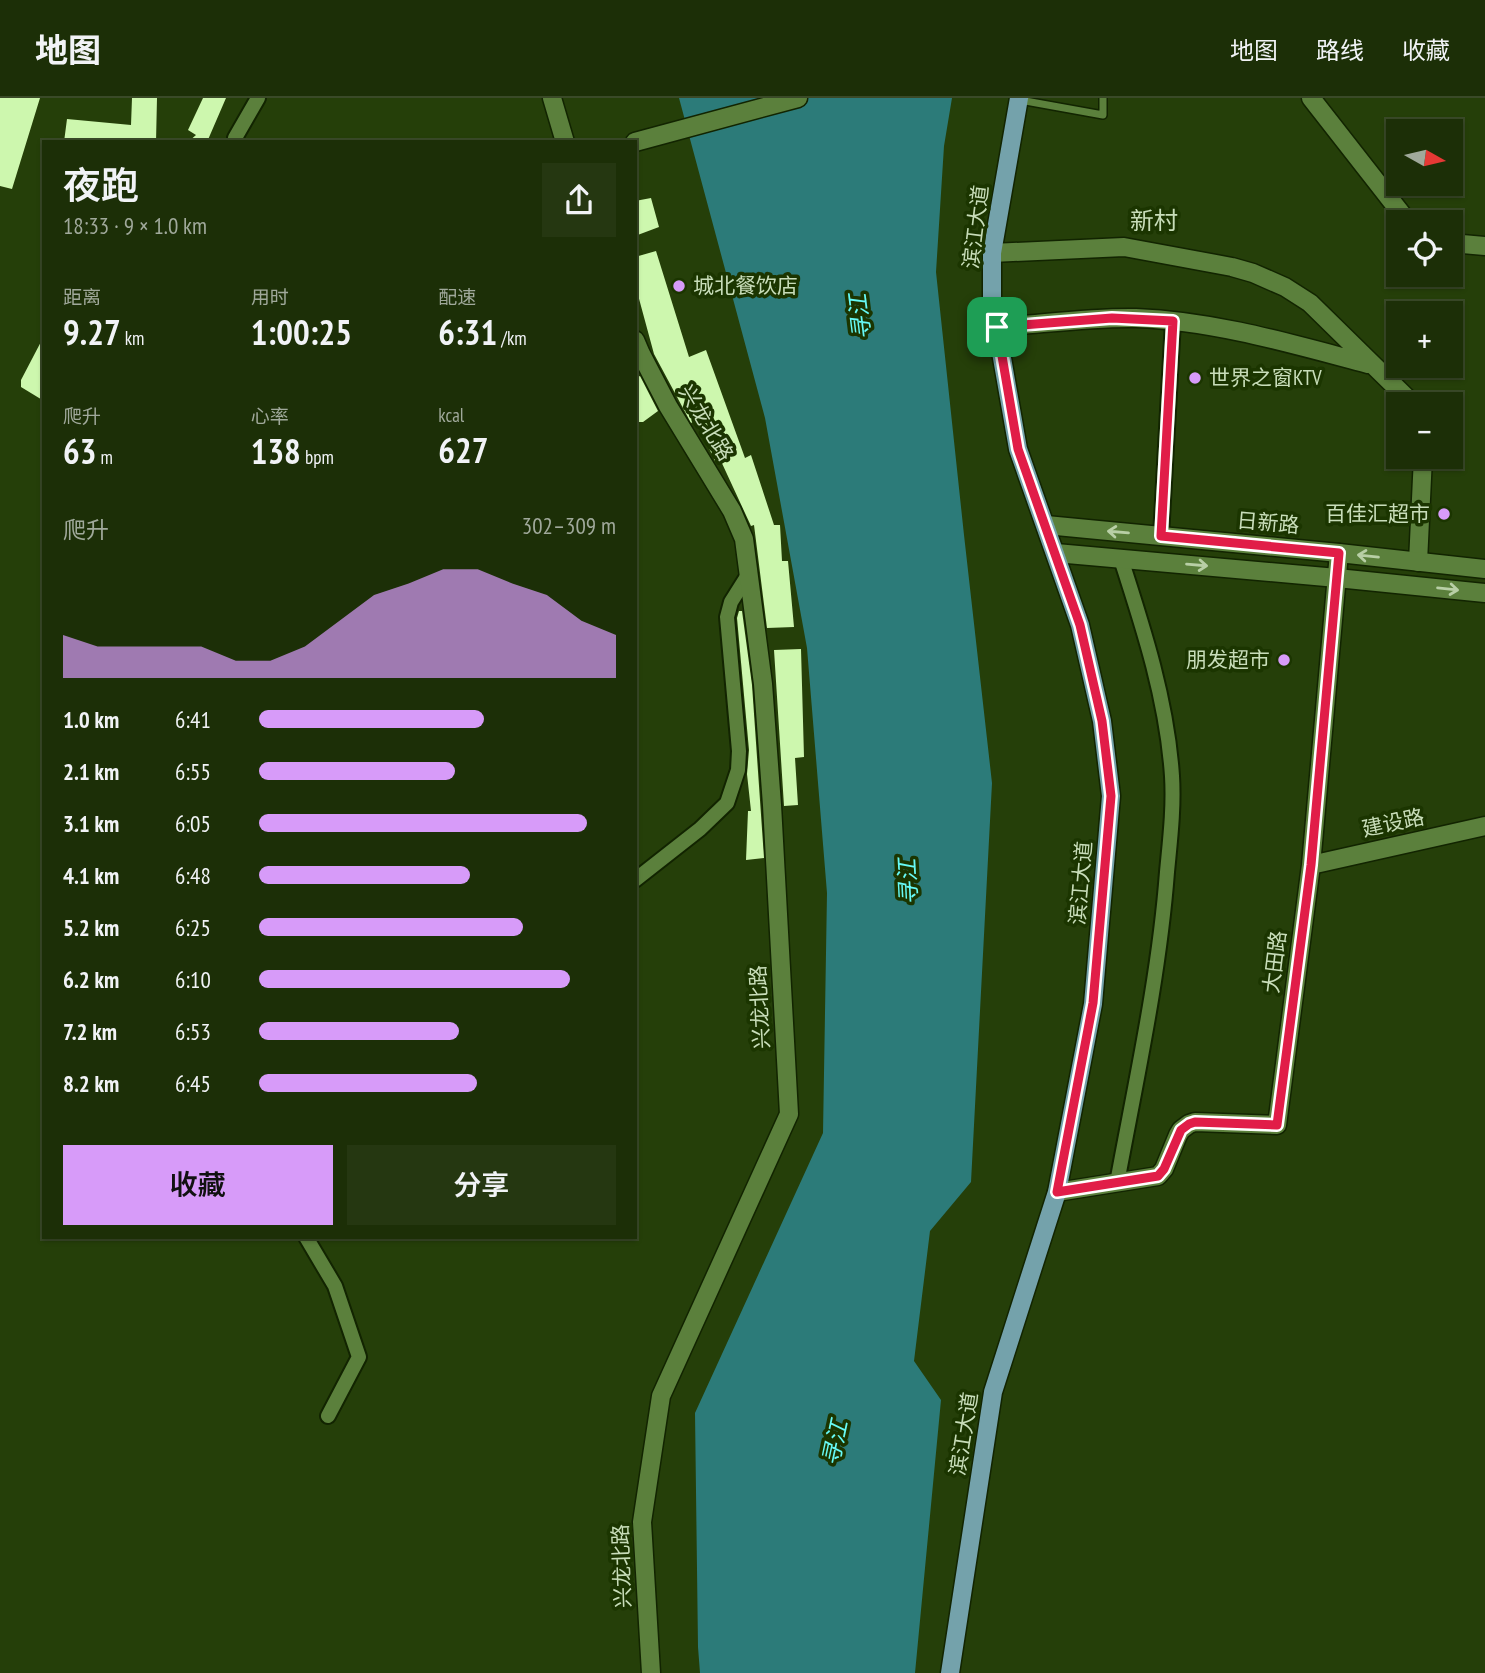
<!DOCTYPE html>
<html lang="zh">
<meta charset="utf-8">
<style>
body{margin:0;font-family:"PT Sans Narrow","Noto Sans SC",sans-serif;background:#253711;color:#f1f3f6;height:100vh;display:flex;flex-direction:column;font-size:26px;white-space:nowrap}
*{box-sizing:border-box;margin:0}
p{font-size:23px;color:#a0a99b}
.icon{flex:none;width:38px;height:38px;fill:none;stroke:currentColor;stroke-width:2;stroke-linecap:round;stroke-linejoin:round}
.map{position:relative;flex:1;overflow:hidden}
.panel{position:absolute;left:42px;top:42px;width:595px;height:1099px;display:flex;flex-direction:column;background:#1c2f07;border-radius:0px;box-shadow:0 2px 5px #0004,0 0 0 2px #3a4a28}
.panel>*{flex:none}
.needle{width:46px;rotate:98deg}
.fabs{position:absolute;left:1386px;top:21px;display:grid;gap:14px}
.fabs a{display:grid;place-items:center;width:77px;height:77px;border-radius:0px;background:#1c2f07;box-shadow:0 2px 5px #0004,0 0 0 2px #3a4a28;font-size:35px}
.pin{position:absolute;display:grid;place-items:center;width:60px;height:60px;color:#fff;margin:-30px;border-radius:14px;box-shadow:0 4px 10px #0006}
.round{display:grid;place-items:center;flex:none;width:74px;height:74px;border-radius:0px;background:#253711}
.overview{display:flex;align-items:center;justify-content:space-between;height:119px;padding:0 21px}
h1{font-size:38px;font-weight:600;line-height:52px}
.stats{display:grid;grid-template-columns:repeat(3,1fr);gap:10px;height:119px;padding:7px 21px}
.stats div{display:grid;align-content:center}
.stats b{font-size:35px;font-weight:600}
.stats small{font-size:19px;font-weight:400}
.stats p{font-size:19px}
.chart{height:196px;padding:14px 21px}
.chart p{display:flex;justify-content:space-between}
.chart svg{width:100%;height:126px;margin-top:7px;fill:#d79bf9;opacity:.7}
.action{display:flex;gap:14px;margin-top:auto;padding:14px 21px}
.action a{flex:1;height:80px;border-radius:0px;background:#d79bf9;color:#111;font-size:28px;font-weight:600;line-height:80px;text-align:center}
.action a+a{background:#253711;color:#f1f3f6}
ul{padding:0 21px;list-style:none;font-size:23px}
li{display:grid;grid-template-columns:112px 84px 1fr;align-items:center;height:52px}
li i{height:18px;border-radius:9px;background:#d79bf9}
header{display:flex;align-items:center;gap:42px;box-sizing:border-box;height:98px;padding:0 35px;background:#1c2f07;border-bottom:2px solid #3a4a28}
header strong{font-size:33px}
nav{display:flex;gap:38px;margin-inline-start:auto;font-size:24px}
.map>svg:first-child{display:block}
</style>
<header>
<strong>地图</strong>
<nav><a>地图</a><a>路线</a><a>收藏</a></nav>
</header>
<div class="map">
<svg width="1485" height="1575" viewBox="0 0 1485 1575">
<rect width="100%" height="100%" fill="#253f09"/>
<path fill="#2c7b79" d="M679,0H952L944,48L936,174L964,437L992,685L971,1084L930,1133L914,1263L941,1302L915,1575H700L698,1549L695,1315L823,1035L827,795L807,550L765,320Z"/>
<path fill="#cdf7ae" d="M0,0H40L12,91L0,88Z
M132,0H157L156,44H64L67,21L131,27Z
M203,0H226L207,44H188L196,37L188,32Z
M651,100L659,129L635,138V103Z
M656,153L689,259L706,252L745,360L751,357L774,427H780L782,463H788L794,529L767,530L754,427L751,428L720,361L715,363L696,322L691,325L654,256L635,186V159Z
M44,238V303L21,289V282Z
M640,278L658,313L643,324H635V280Z
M739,513H742L752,587L764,760L746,762L748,713H751L747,676L749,652L737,520Z
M801,551L804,659L795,660L798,707L784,708L774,552Z"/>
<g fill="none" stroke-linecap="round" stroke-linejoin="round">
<g stroke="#122401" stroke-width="10">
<path id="service" d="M1020,2L1103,17V0"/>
</g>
<g stroke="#122401" stroke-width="18">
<path id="minor" d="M235,40L258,0
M1161,438L1173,223
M635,782L700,731L727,705L738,672L739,653L727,519L731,504L748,477
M1117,1085C1136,982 1159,879 1167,774C1170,742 1174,710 1172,678C1167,603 1144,532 1121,461
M306,1139L335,1188L359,1259L328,1318"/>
</g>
<g stroke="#122401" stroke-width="21">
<path id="tertiary" d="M992,155L1124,149L1232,169L1253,175L1285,189L1310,205L1413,306
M997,229C1043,226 1090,219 1136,220C1215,223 1292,246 1368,266
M1418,464L1423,359
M1311,767L1485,728
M1057,1094L1158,1078L1164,1071L1178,1037L1181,1032L1189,1026L1195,1024L1277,1027L1311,767L1339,455"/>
</g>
<g stroke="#122401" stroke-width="21">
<path id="secondary" d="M552,0L565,44
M1311,0L1408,124
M635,44L798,0
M1451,145L1485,148
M635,242L641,256L668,308L732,413L744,441L763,586L772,707L789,1016L661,1298L642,1424L651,1575
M1046,427L1339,455L1485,471
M1056,455L1337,480L1485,495"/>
</g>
<g stroke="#122401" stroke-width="21">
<path id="primary" d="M950,1575L993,1294L1057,1094L1093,906L1111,698L1102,623L1080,527L1018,351L992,203V155L1019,0"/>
</g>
<use href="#service" stroke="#5b803c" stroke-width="7"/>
<use href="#minor" stroke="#5b803c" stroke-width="14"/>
<use href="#tertiary" stroke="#5b803c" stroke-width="18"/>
<use href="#secondary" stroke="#5b803c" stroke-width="18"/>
<use href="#primary" stroke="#74a2ab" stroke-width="18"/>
</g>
<defs><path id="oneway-shaft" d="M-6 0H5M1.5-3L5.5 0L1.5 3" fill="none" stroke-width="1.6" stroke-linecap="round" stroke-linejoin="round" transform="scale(1.75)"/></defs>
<g stroke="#b8cfa6">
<use href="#oneway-shaft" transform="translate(1118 434) rotate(-175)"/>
<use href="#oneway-shaft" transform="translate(1368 458) rotate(-174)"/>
<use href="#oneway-shaft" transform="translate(1197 467) rotate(5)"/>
<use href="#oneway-shaft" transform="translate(1448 491) rotate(6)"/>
</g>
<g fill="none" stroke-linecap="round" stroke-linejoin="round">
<g stroke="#fff" stroke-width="14">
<path id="route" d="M1112,220L1173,223L1161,438L1339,455L1311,767L1277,1027L1195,1024L1189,1026L1181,1032L1164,1071L1158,1078L1057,1094L1093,905L1111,698L1102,623L1080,527L1018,351L997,229Z"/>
</g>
<use href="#route" stroke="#e11d48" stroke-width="9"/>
</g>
<g fill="#d79bf9" stroke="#1b3500" stroke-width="2.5">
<circle cx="679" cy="188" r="7"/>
<circle cx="1195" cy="280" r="7"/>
<circle cx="1444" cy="416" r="7"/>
<circle cx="1284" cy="562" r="7"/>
</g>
<g text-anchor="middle" stroke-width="7" stroke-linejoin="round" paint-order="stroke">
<g font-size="21" fill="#c8ddb9" stroke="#1b3500">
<text transform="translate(976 129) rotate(-83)" y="7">滨江大道</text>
<text transform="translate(706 325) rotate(59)" y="7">兴龙北路</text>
<text transform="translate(1268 425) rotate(5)" y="7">日新路</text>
<text transform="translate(1393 725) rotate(-12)" y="7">建设路</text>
<text transform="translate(1081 785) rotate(-85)" y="7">滨江大道</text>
<text transform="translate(1275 864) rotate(-83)" y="7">大田路</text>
<text transform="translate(760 909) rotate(-93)" y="7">兴龙北路</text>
<text transform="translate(964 1336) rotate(-81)" y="7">滨江大道</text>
<text transform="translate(622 1468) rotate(-92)" y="7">兴龙北路</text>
</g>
<g font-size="21" fill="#c8ddb9" stroke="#1b3500" text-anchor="start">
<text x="693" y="195">城北餐饮店</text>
<text x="1209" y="287">世界之窗KTV</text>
<text x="1430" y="423" text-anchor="end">百佳汇超市</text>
<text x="1270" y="569" text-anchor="end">朋发超市</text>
</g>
<g font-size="23" font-style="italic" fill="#67faf6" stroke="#1b3500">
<text transform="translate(860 219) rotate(-97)" y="8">寻江</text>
<text transform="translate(908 784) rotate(-93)" y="8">寻江</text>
<text transform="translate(835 1345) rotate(-78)" y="8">寻江</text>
</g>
<g font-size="24" fill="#c8ddb9" stroke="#1b3500">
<text x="1154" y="131">新村</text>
</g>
</g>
</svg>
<div class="fabs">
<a><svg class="needle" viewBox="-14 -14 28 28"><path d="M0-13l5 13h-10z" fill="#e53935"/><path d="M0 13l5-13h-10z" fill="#a0a99b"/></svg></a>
<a><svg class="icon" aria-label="locate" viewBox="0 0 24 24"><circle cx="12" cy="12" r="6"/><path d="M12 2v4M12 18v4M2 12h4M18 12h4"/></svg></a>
<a>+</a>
<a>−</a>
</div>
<div class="pin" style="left:997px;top:229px;background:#1e9e55"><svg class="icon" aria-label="arrive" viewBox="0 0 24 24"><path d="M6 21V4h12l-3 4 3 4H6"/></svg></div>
<section class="panel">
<div class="overview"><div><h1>夜跑</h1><p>18:33 · 9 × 1.0 km</p></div><a class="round"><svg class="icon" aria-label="share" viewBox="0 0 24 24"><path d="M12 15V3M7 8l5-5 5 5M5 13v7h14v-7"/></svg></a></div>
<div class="stats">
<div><p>距离</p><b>9.27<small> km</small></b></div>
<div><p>用时</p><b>1:00:25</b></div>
<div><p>配速</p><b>6:31<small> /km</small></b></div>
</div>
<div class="stats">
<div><p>爬升</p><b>63<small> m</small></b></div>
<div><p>心率</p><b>138<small> bpm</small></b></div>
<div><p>kcal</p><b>627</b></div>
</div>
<div class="chart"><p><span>爬升</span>302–309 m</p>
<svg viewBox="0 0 160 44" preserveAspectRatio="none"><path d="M0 44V29L10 33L20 33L30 33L40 33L50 38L60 38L70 33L80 24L90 15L100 11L110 6L120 6L130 11L140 15L150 24L160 29V44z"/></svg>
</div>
<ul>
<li><b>1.0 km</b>6:41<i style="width:63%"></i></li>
<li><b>2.1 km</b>6:55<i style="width:55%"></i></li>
<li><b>3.1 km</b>6:05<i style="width:92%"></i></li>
<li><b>4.1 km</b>6:48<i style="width:59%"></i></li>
<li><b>5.2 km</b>6:25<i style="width:74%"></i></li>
<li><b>6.2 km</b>6:10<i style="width:87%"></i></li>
<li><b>7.2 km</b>6:53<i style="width:56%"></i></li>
<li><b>8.2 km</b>6:45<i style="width:61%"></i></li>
</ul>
<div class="action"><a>收藏</a><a>分享</a></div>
</section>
</div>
